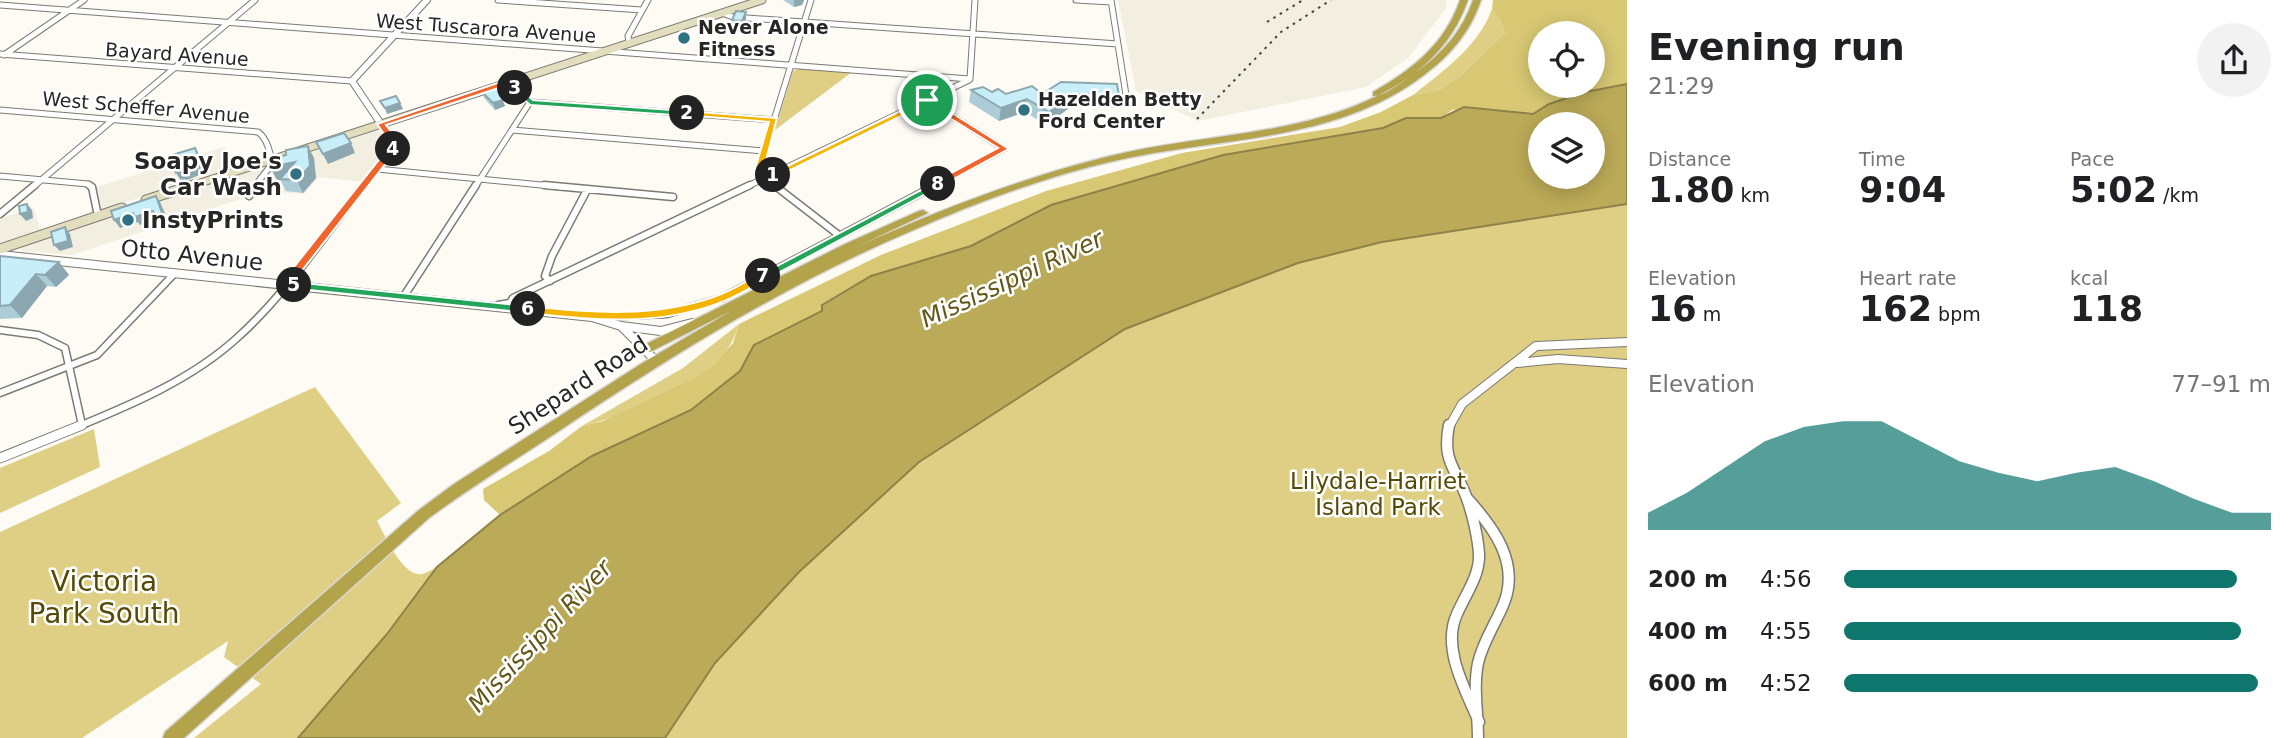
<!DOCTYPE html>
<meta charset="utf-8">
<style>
body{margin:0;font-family:"DejaVu Sans",sans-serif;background:#f2f2f2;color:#202124;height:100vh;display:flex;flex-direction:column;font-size:26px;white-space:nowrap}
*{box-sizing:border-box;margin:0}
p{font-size:23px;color:#757577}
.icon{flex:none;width:38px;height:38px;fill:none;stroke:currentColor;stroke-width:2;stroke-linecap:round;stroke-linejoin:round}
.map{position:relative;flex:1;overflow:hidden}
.details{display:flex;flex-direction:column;background:#fff;width:665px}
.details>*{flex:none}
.buttons{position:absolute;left:1528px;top:21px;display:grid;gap:14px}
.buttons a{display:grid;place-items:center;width:77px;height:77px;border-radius:50%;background:#fff;box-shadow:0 4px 18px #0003;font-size:35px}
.pin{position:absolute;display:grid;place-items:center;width:60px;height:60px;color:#fff;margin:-30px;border:4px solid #fff;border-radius:50%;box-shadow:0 2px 7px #0007}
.km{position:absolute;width:35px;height:35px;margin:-18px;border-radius:50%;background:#222;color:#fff;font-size:19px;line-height:35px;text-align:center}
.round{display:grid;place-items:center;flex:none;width:74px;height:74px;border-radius:37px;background:#f2f2f2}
.overview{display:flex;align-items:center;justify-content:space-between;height:119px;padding:0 21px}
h1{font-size:38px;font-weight:700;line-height:52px}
.stats{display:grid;grid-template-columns:repeat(3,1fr);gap:10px;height:119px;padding:7px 21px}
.stats div{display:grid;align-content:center}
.stats b{font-size:35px;font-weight:700}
.stats small{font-size:19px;font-weight:400}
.stats p{font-size:19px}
.chart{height:196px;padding:14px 21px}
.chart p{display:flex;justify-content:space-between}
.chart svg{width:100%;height:126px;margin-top:7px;fill:#0f766e;opacity:.7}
ul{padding:0 21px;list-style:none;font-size:23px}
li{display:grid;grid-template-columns:112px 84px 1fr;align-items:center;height:52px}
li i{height:18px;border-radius:9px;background:#0f766e}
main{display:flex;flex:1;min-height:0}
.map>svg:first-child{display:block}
</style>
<main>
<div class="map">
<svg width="1627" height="738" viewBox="0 0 1627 738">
<rect width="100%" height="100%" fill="#fdfbf3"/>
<path fill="#f2efe0" d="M1118,0H1446L1447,7L1408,58L1366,87L1198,121L1136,91Z
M378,129L389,143L388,150L362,182L319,177L304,194L265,191L72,255L20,251L22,246Z
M224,147L236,166L102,210L97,187Z
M34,208L40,230L0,243V218Z"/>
<path fill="#decf84" d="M1492,9L1500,20L1505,33L1460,76L1439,90L1413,95C1442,72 1479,46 1492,9Z
M799,69L852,72L775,130L793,71Z
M1627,204V738H665L715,663L799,572L919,462L1125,329L1298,263L1382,242Z
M739,324C734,340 727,353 714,365C686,390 619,418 582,426L683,368Z
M315,387L401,503L377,521C385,535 403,578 422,574C427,573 433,569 437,567L387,634L298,738H194L261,684L224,657L228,641L82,738H0V532Z
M94,429L100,467L0,513V468Z"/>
<path fill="#d8c874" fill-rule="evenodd" d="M1493,0H1627V84L1585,92L1550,104L1533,114L1477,108L1452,110L1441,118H1406L1384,128L1223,155L1051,205L971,246L871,276L822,304L823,311L754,345L740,371L691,410L592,456L500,515L484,500L483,489L549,451L582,426L603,421L697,377L715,364L733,343L739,324L881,255L1046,191L1182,153L1340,127L1381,112L1413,95L1439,90L1460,76L1505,33L1500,20L1492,9ZM1540,33H1592V86H1540Z"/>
<path fill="#bbaa57" stroke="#8f8248" stroke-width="2" fill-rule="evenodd" d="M1627,84V204L1382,242L1298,263L1125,329L919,462L799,572L715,663L665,738H298L387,634L437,567L500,515L592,456L691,410L740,371L754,345L822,311V305L871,276L971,246L1051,205L1223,155L1383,128L1406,118H1441L1464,107L1533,114L1549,104L1585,92ZM1540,124H1592V177H1540Z"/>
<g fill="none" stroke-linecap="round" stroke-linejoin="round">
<g stroke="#7b7a73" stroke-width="7">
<path id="minor-far2" d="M498,0L642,10
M1076,0L1111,2
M1111,0L1126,95
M0,5L970,79
M722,13L733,17L1118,44
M629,43L628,36L648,0
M0,54L352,81
M4,55L84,0
M970,79L975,0
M927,100L1004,149L933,187
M530,102L774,120
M0,110L258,132C267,138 271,154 272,164L254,187
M512,130L764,151
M377,169L562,187
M0,176L88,184L91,187
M33,187L255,0
M363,187L392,150V139L381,124
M475,187L530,102L509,82
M746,187L969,80
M777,187L758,172L811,0"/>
</g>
<g stroke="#7b7a73" stroke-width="9">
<path id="minor-far1" d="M89,185L92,187L98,216
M544,185L673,197
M774,185L840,236
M249,196L256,185
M0,214L35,185
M550,281L545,276L552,256L587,190
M404,296L476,185
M498,305L510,303L513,298L750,185
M596,317L667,314L722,298L936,185
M0,330L38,335L65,348L82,425
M0,393L97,355L174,274
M77,427C133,404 192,379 237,338C286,294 324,236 364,185"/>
</g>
<g stroke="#7b7a73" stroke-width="11">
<path id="minor" d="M0,458L82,425"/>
</g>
<g stroke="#7b7a73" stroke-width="8">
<path id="tertiary-far2" d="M381,124L352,81L427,0"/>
</g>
<g stroke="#7b7a73" stroke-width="10">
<path id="tertiary-far1" d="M0,255L592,317L621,326L656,361
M621,326L661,331L692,323
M1517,363L1558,359L1627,364
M1449,427L1462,404L1536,346L1627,342"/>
</g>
<g stroke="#7b7a73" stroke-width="13">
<path id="tertiary" d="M1449,425C1442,461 1455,467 1466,496C1472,512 1478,537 1479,554C1480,576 1465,595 1457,614C1441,648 1466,691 1479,722
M1467,498C1493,527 1520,562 1504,603C1496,623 1483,641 1478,663C1473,687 1478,713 1478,738"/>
</g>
<g stroke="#7b7a73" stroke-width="9">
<path id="secondary-far1" d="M188,187L762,0"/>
</g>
<g stroke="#7b7a73" stroke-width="11">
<path id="secondary" d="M146,200L193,185
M0,249L122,208"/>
</g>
<g stroke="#d8d8d8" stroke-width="3">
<path id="trunk" d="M1460,0H1468C1455,37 1431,64 1398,85C1390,90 1382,96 1373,96V92C1412,70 1445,44 1460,0Z
M1473,0H1481C1471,31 1450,56 1424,75C1336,143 1217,137 1114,161C1044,177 975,203 909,232C785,285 671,356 559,431C515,460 471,487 429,518L184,738H163L165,732L419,510L454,484L644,362L731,311L650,352H642L640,349L642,346L845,244L919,211L923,210L928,213L852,249C934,212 1018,179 1106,157C1212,130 1329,139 1419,70C1444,52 1463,29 1473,0Z"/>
</g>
<use href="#minor-far2" stroke="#fff" stroke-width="5"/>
<use href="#minor-far1" stroke="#fff" stroke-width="6"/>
<use href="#minor" stroke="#fff" stroke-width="9"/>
<use href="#tertiary-far2" stroke="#fff" stroke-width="6"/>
<use href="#tertiary-far1" stroke="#fff" stroke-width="8"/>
<use href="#tertiary" stroke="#fff" stroke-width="10"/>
<use href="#secondary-far1" stroke="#e2ddbc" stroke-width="7"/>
<use href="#secondary" stroke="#e2ddbc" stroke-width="9"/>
<use href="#trunk" fill="#b3a44c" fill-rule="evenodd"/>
<path stroke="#42413e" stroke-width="2" stroke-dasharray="2.5 5" stroke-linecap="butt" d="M1267,22L1303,0
M1197,119L1281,32L1331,0"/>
</g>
<path fill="#accdd7" d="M783,0H804L802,5L794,7Z
M736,11L746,24L743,33L733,32L732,20Z
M1061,82L1119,96L1116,108L1072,106L1046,125L1025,112L999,121L969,102L971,90L1006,94H1042Z
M482,92L513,98L503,101L505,106L495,110L484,98Z
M314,158L316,178L303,193L286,191L280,179L277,180Z
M0,256L59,262L69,275L56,287L47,286L22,318L0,319Z"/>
<path fill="#8ca7af" d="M794,0H804L802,5L794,7Z
M746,12V24L743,33L742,21Z
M511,92L513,98L503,101L505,106L495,110L493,103L501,95Z
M1075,94L1072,106L1046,125L1049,112Z
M1027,99L1025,112L999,121L1001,108Z
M400,103L403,109L387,114L385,108Z
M351,143L355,153L328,164L323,154Z
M308,146L314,158L316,178L303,193L297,180Z
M195,148L207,172L182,182L176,173Z
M295,162L301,174L277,180L270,167Z
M156,196L161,204L168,221L161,224L158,219L140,225L138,222L120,228L114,220Z
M27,204L32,210L33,218L26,221L20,214Z
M65,227L70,234L73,247L60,251L54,245Z
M59,262L69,275L56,287L45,275Z
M36,274L47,286L22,318L10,305Z"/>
<path fill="#c8eefa" stroke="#8ca7af" stroke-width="2" d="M736,11L746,12L742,21L732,20Z
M1061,82L1117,84L1119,96L1075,94L1049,112L1027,99L1001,108L971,90L983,87L992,92L998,89L1006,94L1032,86L1042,94Z
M505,84L511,92L501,95L503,100L493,103L482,92Z
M396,96L400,103L385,108L380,101Z
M344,133L351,143L323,154L316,142Z
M308,146L310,166L297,180L280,179L295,162L270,167V159L286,155V150Z
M195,148L201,162L176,173L170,159L172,155Z
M156,196L162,213L155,215L153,211L135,217L133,213L114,220L111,211Z
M27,204L28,212L20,214L19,206Z
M65,227L68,241L54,245L51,232Z
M0,256L59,262L45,275L36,274L10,305L0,306Z"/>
<path fill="#f5b400" stroke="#fff" stroke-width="2" d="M927,98L930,102L776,177L769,175Z"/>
<path fill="#f5b400" stroke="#fff" stroke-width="2" d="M687,111L777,118L763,172L765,175L776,173V177L764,182L754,172L769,122L684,115Z"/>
<path fill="#22a559" stroke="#fff" stroke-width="2" d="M512,86H518L533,100L687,111L691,113L687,116L530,105L512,89Z"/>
<path fill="#f0652b" stroke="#fff" stroke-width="2" d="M509,79L518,86V89H512L508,85L386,125L397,139L396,151H389L388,140L377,124Z"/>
<path fill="#f0652b" stroke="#fff" stroke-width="2" d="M389,147L397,149L294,281L298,283V288L282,287V282Z"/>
<path fill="#22a559" stroke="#fff" stroke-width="2" d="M294,282L528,306L534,309L528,313L290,288V283Z"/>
<path fill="#f5b400" stroke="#fff" stroke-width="2" d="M760,274L769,276C761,283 750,288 741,293C675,328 600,321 528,313L523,309L528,306C592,313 655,318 716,296C731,291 746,281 760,274Z"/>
<path fill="#22a559" stroke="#fff" stroke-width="2" d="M938,181L941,182V186L767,279L758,276Z"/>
<path fill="#f0652b" stroke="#fff" stroke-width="2" d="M924,99H930L1009,149L941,186H934V182L998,148L924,102Z"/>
<g fill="#2f7083" stroke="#fff" stroke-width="2.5">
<circle cx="684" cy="38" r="7"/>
<circle cx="1024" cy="110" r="7"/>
<circle cx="296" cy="174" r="7"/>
<circle cx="128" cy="220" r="7"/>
</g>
<g text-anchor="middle" stroke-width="5" stroke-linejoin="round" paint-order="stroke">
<g font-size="19" font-weight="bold" fill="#272624" stroke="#fff" text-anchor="start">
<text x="698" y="34">Never Alone<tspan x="698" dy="22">Fitness</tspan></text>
<text x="1038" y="106">Hazelden Betty<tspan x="1038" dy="22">Ford Center</tspan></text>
</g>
<g font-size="19" fill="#272624" stroke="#fff">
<text transform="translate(486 28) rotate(4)" y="7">West Tuscarora Avenue</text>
<text transform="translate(177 54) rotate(4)" y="7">Bayard Avenue</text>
<text transform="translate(146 107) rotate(5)" y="7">West Scheffer Avenue</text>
</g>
<g font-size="23" font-weight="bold" fill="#272624" stroke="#fff" text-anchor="end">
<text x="282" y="169">Soapy Joe's<tspan x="282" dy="26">Car Wash</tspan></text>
<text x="142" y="228" text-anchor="start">InstyPrints</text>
</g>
<g font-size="23" fill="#272624" stroke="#fff">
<text transform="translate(192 255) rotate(6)" y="8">Otto Avenue</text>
<text transform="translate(578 385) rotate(-33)" y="8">Shepard Road</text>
</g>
<g font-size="23" fill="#554904" stroke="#fff">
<text x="1378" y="489">Lilydale-Harriet<tspan x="1378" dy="26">Island Park</tspan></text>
</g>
<g font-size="24" font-style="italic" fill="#635719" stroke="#fff">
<text transform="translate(1012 279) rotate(-25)" y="8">Mississippi River</text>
<text transform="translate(540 636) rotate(-47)" y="8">Mississippi River</text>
</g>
<g font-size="28" fill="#554904" stroke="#fff">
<text x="104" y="591">Victoria<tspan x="104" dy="32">Park South</tspan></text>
</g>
</g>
</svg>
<div class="buttons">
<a><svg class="icon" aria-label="locate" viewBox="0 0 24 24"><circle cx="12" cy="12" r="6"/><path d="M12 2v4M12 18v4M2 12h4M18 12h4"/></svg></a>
<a><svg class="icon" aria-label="layers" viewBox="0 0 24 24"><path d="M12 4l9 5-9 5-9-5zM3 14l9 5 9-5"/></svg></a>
</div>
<div class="pin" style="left:927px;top:100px;background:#1e9e55"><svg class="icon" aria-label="arrive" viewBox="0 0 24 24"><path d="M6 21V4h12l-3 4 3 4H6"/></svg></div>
<b class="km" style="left:773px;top:175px">1</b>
<b class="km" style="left:687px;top:113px">2</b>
<b class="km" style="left:515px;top:88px">3</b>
<b class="km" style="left:393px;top:149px">4</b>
<b class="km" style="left:294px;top:285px">5</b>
<b class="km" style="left:528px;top:309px">6</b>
<b class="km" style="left:763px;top:276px">7</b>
<b class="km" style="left:938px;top:184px">8</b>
</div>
<section class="details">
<div class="overview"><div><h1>Evening run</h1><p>21:29</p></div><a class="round"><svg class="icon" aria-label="share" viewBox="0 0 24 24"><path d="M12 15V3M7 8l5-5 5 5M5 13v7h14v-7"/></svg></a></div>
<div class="stats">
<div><p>Distance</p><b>1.80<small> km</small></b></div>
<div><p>Time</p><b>9:04</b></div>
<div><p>Pace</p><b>5:02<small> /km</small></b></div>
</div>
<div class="stats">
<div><p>Elevation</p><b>16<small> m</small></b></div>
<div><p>Heart rate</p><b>162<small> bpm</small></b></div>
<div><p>kcal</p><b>118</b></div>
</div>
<div class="chart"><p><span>Elevation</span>77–91 m</p>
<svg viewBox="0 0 160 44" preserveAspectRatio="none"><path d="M0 44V38L10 31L20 22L30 13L40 8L50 6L60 6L70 13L80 20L90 24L100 27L110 24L120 22L130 27L140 33L150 38L160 38V44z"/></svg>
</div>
<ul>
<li><b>200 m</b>4:56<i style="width:92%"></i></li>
<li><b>400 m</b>4:55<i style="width:93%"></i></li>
<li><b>600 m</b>4:52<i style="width:97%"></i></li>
</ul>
</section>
</main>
